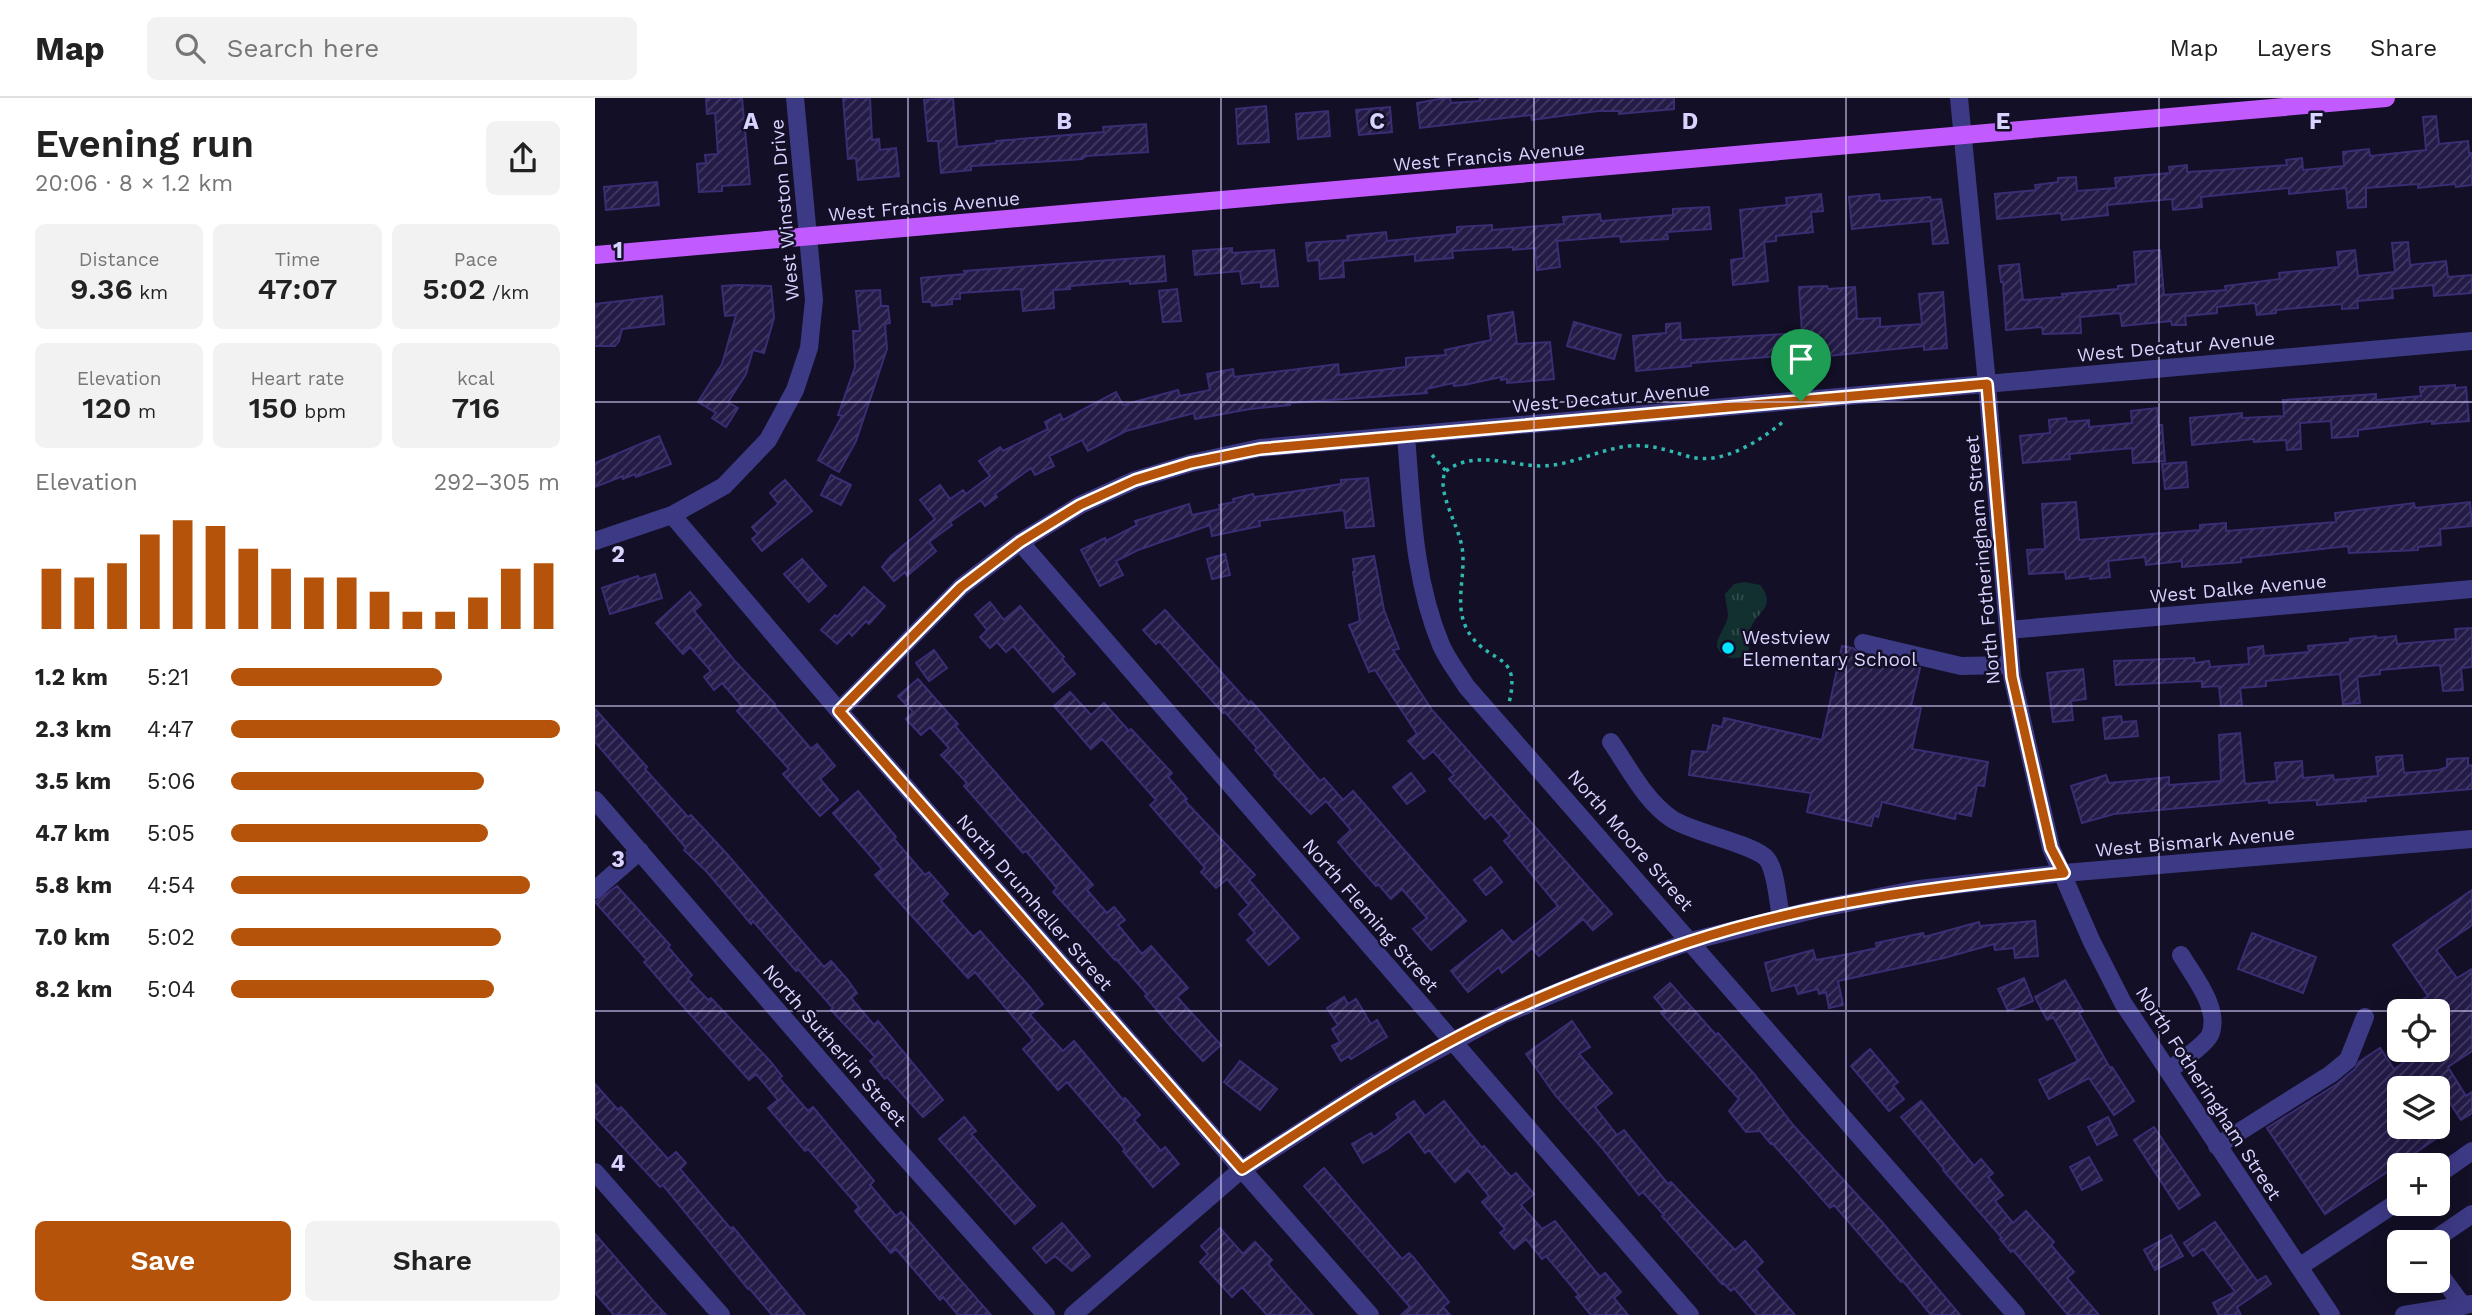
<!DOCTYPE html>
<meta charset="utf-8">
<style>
body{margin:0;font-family:"Work Sans",sans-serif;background:#f2f2f2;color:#222;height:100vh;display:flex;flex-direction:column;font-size:26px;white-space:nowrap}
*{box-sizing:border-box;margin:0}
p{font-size:23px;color:#767676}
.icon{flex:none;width:38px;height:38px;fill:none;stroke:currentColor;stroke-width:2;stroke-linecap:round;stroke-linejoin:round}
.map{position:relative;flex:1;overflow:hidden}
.side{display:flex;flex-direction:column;background:#fff;width:595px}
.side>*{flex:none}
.fabs{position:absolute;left:1792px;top:901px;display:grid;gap:14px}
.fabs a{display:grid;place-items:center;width:63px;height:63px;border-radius:10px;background:#fff;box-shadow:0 4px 18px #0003;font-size:35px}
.pin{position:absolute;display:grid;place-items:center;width:60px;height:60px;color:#fff;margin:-72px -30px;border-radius:50% 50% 50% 0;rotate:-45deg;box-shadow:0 0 7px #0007}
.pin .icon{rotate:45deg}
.round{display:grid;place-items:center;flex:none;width:74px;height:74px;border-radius:10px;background:#f2f2f2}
.summary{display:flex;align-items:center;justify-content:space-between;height:119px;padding:0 35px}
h1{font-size:38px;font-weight:600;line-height:52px}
.metrics{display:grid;grid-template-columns:repeat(3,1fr);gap:10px;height:119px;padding:7px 35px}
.metrics div{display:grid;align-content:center;border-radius:10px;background:#f2f2f2;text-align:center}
.metrics b{font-size:30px;font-weight:600}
.metrics small{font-size:19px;font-weight:400}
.metrics p{font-size:19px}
.chart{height:196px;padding:14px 35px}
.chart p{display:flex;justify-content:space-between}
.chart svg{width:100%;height:126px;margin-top:7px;stroke:#b45309;stroke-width:6}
.primary-button{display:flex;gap:14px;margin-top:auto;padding:14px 35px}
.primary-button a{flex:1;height:80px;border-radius:10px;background:#b45309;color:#fff;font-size:28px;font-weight:600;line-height:80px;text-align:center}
.primary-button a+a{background:#f2f2f2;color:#222}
ul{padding:0 35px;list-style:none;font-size:23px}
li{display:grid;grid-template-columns:112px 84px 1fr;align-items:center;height:52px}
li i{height:18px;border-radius:9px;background:#b45309}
header{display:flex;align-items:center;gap:42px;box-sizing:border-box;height:98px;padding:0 35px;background:#fff;border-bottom:2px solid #e0e0e0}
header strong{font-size:33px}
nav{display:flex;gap:38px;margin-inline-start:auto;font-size:24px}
.search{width:490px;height:63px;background:#f2f2f2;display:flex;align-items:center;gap:18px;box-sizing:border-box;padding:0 24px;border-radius:10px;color:#767676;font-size:26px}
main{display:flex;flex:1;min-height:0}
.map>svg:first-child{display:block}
</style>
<header>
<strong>Map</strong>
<div class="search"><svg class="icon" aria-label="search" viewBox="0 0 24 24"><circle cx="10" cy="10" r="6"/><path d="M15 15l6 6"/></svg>Search here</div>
<nav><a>Map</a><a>Layers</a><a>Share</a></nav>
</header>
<main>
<section class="side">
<div class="summary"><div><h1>Evening run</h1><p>20:06 · 8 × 1.2 km</p></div><a class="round"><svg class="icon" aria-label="share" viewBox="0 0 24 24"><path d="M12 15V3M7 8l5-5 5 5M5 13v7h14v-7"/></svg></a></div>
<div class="metrics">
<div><p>Distance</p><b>9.36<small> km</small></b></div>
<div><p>Time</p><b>47:07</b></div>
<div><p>Pace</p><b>5:02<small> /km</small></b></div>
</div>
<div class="metrics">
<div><p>Elevation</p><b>120<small> m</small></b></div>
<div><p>Heart rate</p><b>150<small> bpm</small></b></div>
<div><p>kcal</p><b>716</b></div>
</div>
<div class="chart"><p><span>Elevation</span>292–305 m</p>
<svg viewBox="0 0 160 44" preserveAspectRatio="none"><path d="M5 44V23M15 44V26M25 44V21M35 44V11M45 44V6M55 44V8M65 44V16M75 44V23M85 44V26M95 44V26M105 44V31M115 44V38M125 44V38M135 44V33M145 44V23M155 44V21"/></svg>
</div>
<ul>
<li><b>1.2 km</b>5:21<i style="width:64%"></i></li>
<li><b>2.3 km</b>4:47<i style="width:100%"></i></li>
<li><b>3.5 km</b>5:06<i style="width:77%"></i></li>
<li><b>4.7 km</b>5:05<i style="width:78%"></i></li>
<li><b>5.8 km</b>4:54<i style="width:91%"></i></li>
<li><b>7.0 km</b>5:02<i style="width:82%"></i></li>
<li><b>8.2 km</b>5:04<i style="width:80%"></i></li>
</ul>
<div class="primary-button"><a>Save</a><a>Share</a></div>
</section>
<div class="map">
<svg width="1877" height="1217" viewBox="0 0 1877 1217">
<defs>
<pattern id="grass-tufts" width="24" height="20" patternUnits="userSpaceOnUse" patternTransform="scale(1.75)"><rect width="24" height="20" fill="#12302f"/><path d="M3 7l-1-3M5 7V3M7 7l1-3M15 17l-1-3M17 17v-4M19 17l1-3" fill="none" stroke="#344d4e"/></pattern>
<pattern id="building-hatch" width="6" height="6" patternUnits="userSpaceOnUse" patternTransform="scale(1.75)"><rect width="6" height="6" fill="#241b47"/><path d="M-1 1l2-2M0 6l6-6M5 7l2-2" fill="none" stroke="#433b63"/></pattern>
</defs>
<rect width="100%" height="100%" fill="#130f26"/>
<path fill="url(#grass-tufts)" d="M1150,484L1165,487C1184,510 1159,514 1155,533C1153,541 1155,548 1153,556C1146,560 1139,562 1131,558C1111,547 1131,533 1133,518C1133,511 1130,504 1130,496L1139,486Z"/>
<path fill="url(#building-hatch)" stroke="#3b2d73" stroke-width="2" d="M111,0H147L155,86L127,88V93L104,94L102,66L111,65L110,57L123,56L120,15L112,16Z
M248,0H275L277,42L284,41L285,52L301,50L304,78L263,82L261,60L253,61Z
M358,0L362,49L401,45V43L509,34L508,29L551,26L553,54L491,58L487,61L475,62L376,68V72L346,75L343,43H333L329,2Z
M850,0H855L856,5L885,3V0H1079V11L1024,16V13H1003L937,22L936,17L825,30L822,5Z
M671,8L674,44L643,46L641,11Z
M795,9L797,34L764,37L761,12Z
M733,13L735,38L703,41L701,16Z
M1841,18L1844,46L1873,43L1874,55H1877V87L1861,89L1860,86L1823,90V86L1771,90V109L1753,110L1751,90L1694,96V90L1606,99L1607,109L1578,112L1577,101L1512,107L1513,117L1467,122L1466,115L1402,121L1400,96L1441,92L1440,87L1463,84V80L1481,79L1482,93L1521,90L1520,80L1575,75L1574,69L1592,67V74L1627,72L1692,67L1691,62L1707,60L1708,72L1749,68L1748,54L1774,51L1775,58L1831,52L1828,19Z
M62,84L64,107L11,112L9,89Z
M1226,96L1228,113L1216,114L1218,134L1181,138V143L1169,144L1173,183L1138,187L1136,162L1149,160L1145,112L1192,107L1191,100Z
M1284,96L1285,103L1335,99L1336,102L1346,101L1353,145L1338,146L1336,123L1257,131L1254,99Z
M1114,109L1116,131L1072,134L1073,141L1026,144L1025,138L962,143L965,169L942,172L940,150L918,152V149L857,153L858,160L820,163V156L748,163L749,179L725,181L724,162L713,163L711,145L753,142L752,138L791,134L792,143L862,136V129L897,127V132L969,126L968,119L1005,116L1006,123L1078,117V111Z
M1813,144L1815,167L1851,163L1853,179L1877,177V195L1839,198L1838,187L1797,191L1798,200L1762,203L1763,210L1747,211V206L1681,212V215L1662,217L1660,205L1622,209V215L1590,218L1591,227H1577L1576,223L1527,228L1525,215L1485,219L1486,235L1448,236L1447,229L1411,232L1408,184H1406L1404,168L1424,166L1428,202L1468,199L1467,196L1523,191V188L1541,186L1539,154L1565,152L1569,197L1631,192L1630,188L1685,181L1684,175L1744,169L1742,154L1760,152L1763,178L1800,174L1797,145Z
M637,150V155L679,152L683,188L666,189V184L647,186L645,173L600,177L598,153Z
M569,158L571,183L535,186V183L475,188V191L458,192L459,210L428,213L426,191L365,195V201H357V206L337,208L336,204H328L326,180L370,176L369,173Z
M143,187L176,188L179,220L169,255L158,252L151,276L133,304L143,310L131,329L117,320L121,315L103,304L127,266L141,217L130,218L127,188Z
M1232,188L1233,191L1260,189L1262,221L1285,220V229L1327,226L1324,196L1348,194L1352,250L1329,252V248L1185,263V258L1096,265V268L1041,273L1038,238L1071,235V226L1085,225L1086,242L1207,235L1204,189Z
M582,191L586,223L568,224L564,193Z
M285,192L286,208H293L295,225L290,226L292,251L261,343L244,374L223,362L247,318L243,317L260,269L258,233H265L261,193Z
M67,198L69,226L27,231L24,243L20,248H0V206Z
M918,214L922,246L955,244L959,281L912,285V281L906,282V279L869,287L859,288L858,285L831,291L832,295L695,305V307L655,311L600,321L599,315L531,333L493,353L487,342L454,358L459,368L440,377L436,370L400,396L402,399L390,408L386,402L355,424L357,427L334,444L341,453L312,478L310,474L299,483L287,469L296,458L340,421L325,402L345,387L355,401L368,392L371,396L395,378L384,363L405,349L408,353L453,331L450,324L465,316L468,322L521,294L528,307L583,292L585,298L615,292L612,276L638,271L639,279L743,266L744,277L811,269V260L851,257L850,252L896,242L893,218Z
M979,224L1026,237L1019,261L972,248Z
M1860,287V290L1871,289L1874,323L1837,326V323L1763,332V338L1737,340L1736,323L1705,325L1706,351L1692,352L1691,342L1659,344V341L1597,347L1595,320L1647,315V320L1689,318L1688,302L1781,296V302L1826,298L1825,289Z
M1562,310L1563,327H1567L1570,363L1538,365L1537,350L1474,356L1475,361L1428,365L1425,338L1455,335L1454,322L1471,320L1472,324L1494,322V329L1537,325L1536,313Z
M64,338L76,366L41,379L40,376L28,381V378L0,389V365Z
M1591,364L1593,389L1570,391L1567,366Z
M236,377L256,387L246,407L226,397Z
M773,380L779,428L751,430L749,412L664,423L665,428L617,438L615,427L543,452L521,463L528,477L505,488L486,452L510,440L511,443L542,427L540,423L594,406L597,417L625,411L624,407L639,404L638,401L658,396L659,399L696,394L746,386V382Z
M190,382L217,413L167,453L157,441L163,436L157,429L182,407L183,405L175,395Z
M1481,404L1484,442L1605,432V427L1631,425V433L1741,424L1740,415L1819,405L1820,410L1875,404L1877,428L1845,431L1846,447L1823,449V452L1754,455L1753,448L1646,460V464L1587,469V463L1551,467L1550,459L1513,463L1515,479L1495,481V478L1471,481L1470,474L1434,476L1432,452L1450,451L1447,406Z
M630,456L635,477L617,481L612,461Z
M779,458L789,512L804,551L798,552L837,612L1017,816L998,832L988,821L944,858L937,850L907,875L904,869L873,894L856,873L907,832L918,845L963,808L909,743L915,738L896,716L890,721L854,681L859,677L838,653L829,661L813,643L822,636L780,572L774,574L754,527L765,523L758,474H760L758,461Z
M207,461L231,488L214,504L189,476Z
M60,476L67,500L15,516L7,490L43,478L44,481Z
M269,489L290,508L274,526L271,523L257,538L254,534L242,546L226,532L240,517L242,519Z
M95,494L106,507L99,513L139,562L180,606L179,608L216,651L222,646L240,668L225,681L243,702L225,718L188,676L194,671L142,613L147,608L127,585L119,592L109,579L116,573L95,549L88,556L61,525Z
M395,504L409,522L425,508L469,559L467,561L480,576L458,594L418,548L411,554L402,544L395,550L385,539L392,532L380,517Z
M570,512L654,605L656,603L725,683L729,680L748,702L758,693L871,823L836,852L818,831L832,820L807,791L796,801L783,786L781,788L766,771L743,744L756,732L731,703L716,716L679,677L681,676L660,652L662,650L630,614L628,615L564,543L561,546L548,532Z
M1877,530V569L1866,570L1868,592L1848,593L1845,567L1785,572V576L1762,579L1765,605L1748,606L1745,576L1671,583V588L1645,590L1647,607L1626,608L1624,588L1607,589V583L1521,587L1519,563L1599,560L1600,565L1614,563L1615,569L1654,566L1653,550L1668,548L1669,558L1714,554L1713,548L1755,544V541L1781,538L1782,540L1801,538L1802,546L1861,541L1860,531Z
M1247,548L1258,550L1265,556L1325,570L1316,608L1326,610L1317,651L1393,664L1389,688L1382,687L1376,718L1361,715L1360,721L1287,704L1283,719L1279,717L1276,728L1212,714L1216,695L1094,677L1097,653L1112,654L1118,627L1127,629L1129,620L1227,642Z
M339,552L352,570L334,583L321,565Z
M1488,571L1491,601L1476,603L1478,622L1458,624L1452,575Z
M323,581L363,626L360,628L498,787L492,792L512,815L519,809L530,822L523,827L547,856L556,848L593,890L582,899L626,947L608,963L578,931L550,898L552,896L521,861L520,862L458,794L462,790L431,753L428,755L369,688L372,685L346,657L354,650L335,629L326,637L311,621L318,614L303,598Z
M475,594L496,617L509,605L534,633L536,631L577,675L573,679L592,701L590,703L660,777L654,782L704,840L674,867L652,842L660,835L644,816L654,807L632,781L621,790L606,774L610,770L555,707L561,702L507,641L496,651L459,608Z
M0,611L52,669L50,671L93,719L96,717L132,756L229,869L236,863L252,881L262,895L256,900L279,927L283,923L348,1002L328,1019L292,979L290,981L275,963L280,959L236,912L238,910L203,871L201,873L158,823L156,826L112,774L89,752L91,750L0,644Z
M1526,618L1527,624L1541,623L1543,638L1510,641L1508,620Z
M1645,635L1650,686L1682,683L1680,665L1707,663L1708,680L1738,677L1739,682L1783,678L1781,659L1807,657L1809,675L1844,672L1852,669V661L1873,660V668L1877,667V691L1770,700L1771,703L1722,707V702L1674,705V702L1597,709L1519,716L1487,725L1476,688L1511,677L1514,685L1574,679V687L1626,683L1624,637Z
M816,675L830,693L812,706L798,689Z
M263,693L301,739L299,741L330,777L334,774L353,796L346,803L378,839L385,833L434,888L448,906L435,917L468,953L479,943L528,1002L530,1000L545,1017L539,1022L566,1053L570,1049L584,1066L558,1089L528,1053L530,1051L472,984L463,992L428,951L438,942L380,874L373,880L280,777L287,771L238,715Z
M896,769L907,784L891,797L879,782Z
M22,788L75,847L73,849L97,877L93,881L113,902L116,900L175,963L187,978L184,980L213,1013L218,1009L279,1083L275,1087L301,1118L306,1114L396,1217H363L348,1199L345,1202L301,1151L296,1155L260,1113L264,1109L213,1051L210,1053L173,1010L183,1002L161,976L154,982L76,895L49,864L52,862L0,804Z
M1877,792V827L1841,852L1862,880L1877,871V953L1853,969L1871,998L1877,994V1015L1866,1022L1845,990H1804V1029H1839L1845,1038L1730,1116L1672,1030L1742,986L1760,971L1764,964L1785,950L1799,971L1827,952H1843V914H1832L1825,903L1833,898L1798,847Z
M1440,823L1443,858L1420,860L1419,850L1400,852L1399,846L1349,860L1243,883L1248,907L1234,910L1231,894L1224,896L1223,891L1203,896L1200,887L1177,893L1170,865L1218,852L1221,862L1254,856L1282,850L1281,845L1328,835L1329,839L1384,824L1385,828Z
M1657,835L1721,859L1708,895L1643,871Z
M1429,880L1438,903L1413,913L1403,891Z
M1470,882L1488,913L1484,915L1515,970L1517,969L1539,1003L1519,1017L1494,980L1454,1001L1444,982L1483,963L1458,919L1452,922L1440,899Z
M1075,885L1121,937L1123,935L1159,976L1198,1027L1287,1124L1365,1217H1336L1308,1183L1306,1184L1239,1107L1235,1110L1177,1045L1176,1046L1165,1033L1151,1034L1134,1013L1144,1001L1066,915L1070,912L1059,899Z
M749,899L753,906L761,901L776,926L782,922L792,939L756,961L754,958L746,963L737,948L745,944L737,931L743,927L732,910Z
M977,923L995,949L984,956L1017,995L1000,1009L1022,1037L1029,1032L1073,1086L1076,1084L1140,1152L1150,1143L1168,1164L1160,1171L1200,1217H1162L1139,1190L1136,1193L1128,1185L1127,1186L1067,1118L1069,1117L1048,1094L1044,1097L1007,1050L960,997L931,956Z
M1275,951L1303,984L1298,988L1309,1001L1294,1013L1256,968Z
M645,963L682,991L665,1012L629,984Z
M0,986L23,1012L26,1009L73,1061L81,1054L91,1065L85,1071L136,1131L138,1129L210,1217H177L154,1190L153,1191L68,1087L65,1089L0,1019Z
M819,1003L830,1018L849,1003L887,1050L889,1048L916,1079L921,1075L939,1096L926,1107L947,1131L960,1123L1005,1179L1010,1175L1026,1194L1019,1200L1033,1217H996L981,1199L984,1197L951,1158L947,1161L931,1141L919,1151L905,1135L910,1131L887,1104L894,1098L873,1072L860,1084L834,1052L830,1055L814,1033L792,1051L768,1065L757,1046L776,1035L779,1039L804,1020L801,1016Z
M1326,1003L1379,1068L1386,1061L1398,1075L1393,1079L1408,1097L1400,1103L1418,1125L1431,1113L1459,1144L1456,1147L1479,1174L1472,1180L1504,1217H1473L1418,1152L1416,1154L1405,1141L1407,1140L1348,1072L1349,1071L1306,1019Z
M369,1019L381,1033L376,1036L440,1108L420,1126L344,1041Z
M1513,1019L1522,1037L1502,1047L1493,1029Z
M1559,1029L1605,1097L1584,1111L1539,1042Z
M1494,1059L1507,1082L1487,1092L1475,1069Z
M729,1070L807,1161L814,1155L818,1159L854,1204L848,1209L855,1217H806L815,1209L709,1088Z
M1620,1124L1662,1183L1671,1178L1676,1186L1642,1209L1646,1217H1624L1618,1205L1640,1194L1608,1151L1598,1158L1589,1145Z
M467,1125L495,1158L477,1173L460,1158L451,1165L438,1150Z
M625,1130L648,1156L660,1144L677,1162L673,1166L718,1217H672L647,1189L637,1199L605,1164L613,1156L606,1148Z
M0,1136L59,1204L71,1217H19L0,1195Z
M1576,1137L1588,1158L1560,1172L1549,1152Z"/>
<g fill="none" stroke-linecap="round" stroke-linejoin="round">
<path stroke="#2fb8b0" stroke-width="3.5" stroke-dasharray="3.5 5" stroke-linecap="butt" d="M837,357L851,373C840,391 863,426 867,449C872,479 856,510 876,538C898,567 926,555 914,605
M851,373C878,352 915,367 945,368C976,368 1004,351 1034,348C1055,346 1072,352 1092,358C1125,369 1165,343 1189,323"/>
<path stroke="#3d3a85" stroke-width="18" d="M1364,0L1392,286L1417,578L1456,750L1496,842L1528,905L1736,1217
M811,338C817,409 818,480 846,547C852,561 863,575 871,588L1421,1217
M77,417L244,613L775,1217
M0,443L77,417L129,388L173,342L200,292L214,250L219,202L200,0
M425,444L1095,1217
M1413,532L1877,491
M1268,545L1366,568L1416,567
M244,613L366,489L425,444L485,407L540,382L596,365L665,350L1877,243
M1016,644C1034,670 1050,703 1077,721C1098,735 1160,746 1172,761C1181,772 1183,805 1186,819
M0,702L290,1037L451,1217
M0,792L45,753
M1573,973C1582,966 1610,947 1615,937C1626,911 1599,879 1586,857
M1622,1048L1736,976L1753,962L1770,919
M0,1074L126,1217
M1843,1077L1877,1053
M1836,1144L1877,1116
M1704,1169L1804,1103
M1843,1174L1868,1208
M478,1217L647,1071L781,985L907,917L1011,874L1096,843L1222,811L1324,791L1469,775L1877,741
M1809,1217L1877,1206"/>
<path stroke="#c25bff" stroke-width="18" d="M0,157L1791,0"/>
</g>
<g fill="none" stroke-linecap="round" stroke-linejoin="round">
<g stroke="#fff" stroke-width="14">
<path id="route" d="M1392,286L1417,579L1456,750L1469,775C1343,789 1215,804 1094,844C1031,865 967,889 907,917C816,960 731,1016 647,1071L244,613L366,489L425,444L485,407L540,382L596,365L665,351Z"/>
</g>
<use href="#route" stroke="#b45309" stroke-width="9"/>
</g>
<path fill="none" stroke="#d9d4ff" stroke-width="2" stroke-opacity="0.55" d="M313,0V1217M626,0V1217M939,0V1217M1251,0V1217M1564,0V1217M0,304H1877M0,608H1877M0,913H1877"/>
<circle fill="#00e5ff" stroke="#130f26" stroke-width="2.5" cx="1133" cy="550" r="7"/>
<g text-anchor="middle" stroke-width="5" stroke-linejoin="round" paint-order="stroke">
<g font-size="19" fill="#d9d4ff" stroke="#130f26">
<text transform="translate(894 58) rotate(-5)" y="7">West Francis Avenue</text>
<text transform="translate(329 108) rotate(-5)" y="7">West Francis Avenue</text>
<text transform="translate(189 112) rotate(-95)" y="7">West Winston Drive</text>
<text transform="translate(1581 248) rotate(-5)" y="7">West Decatur Avenue</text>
<text transform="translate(1016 299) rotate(-5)" y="7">West Decatur Avenue</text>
<text transform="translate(1387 462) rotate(-95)" y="7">North Fotheringham Street</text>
<text transform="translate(1643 490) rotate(-5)" y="7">West Dalke Avenue</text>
<text transform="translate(1036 742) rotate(49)" y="7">North Moore Street</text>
<text transform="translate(1600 743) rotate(-5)" y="7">West Bismark Avenue</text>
<text transform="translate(440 804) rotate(49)" y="7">North Drumheller Street</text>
<text transform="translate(776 817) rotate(49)" y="7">North Fleming Street</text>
<text transform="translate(240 947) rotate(49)" y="7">North Sutherlin Street</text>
<text transform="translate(1614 995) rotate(57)" y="7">North Fotheringham Street</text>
</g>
<g font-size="19" fill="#d9d4ff" stroke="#130f26" text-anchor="start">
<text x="1147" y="546">Westview<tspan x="1147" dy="22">Elementary School</tspan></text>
</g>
</g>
<g font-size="23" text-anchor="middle" font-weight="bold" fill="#d9d4ff" stroke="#130f26" stroke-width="5" stroke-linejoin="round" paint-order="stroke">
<text x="156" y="31">A</text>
<text x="469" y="31">B</text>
<text x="782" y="31">C</text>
<text x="1095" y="31">D</text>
<text x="1408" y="31">E</text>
<text x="1721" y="31">F</text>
<text x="23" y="160">1</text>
<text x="23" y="464">2</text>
<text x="23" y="769">3</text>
<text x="23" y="1073">4</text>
</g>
</svg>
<div class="fabs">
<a><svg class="icon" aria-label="locate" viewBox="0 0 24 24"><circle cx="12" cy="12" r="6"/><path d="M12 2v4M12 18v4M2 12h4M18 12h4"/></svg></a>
<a><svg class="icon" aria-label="layers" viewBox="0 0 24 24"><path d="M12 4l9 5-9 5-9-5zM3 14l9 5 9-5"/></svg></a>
<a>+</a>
<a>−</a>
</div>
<div class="pin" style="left:1206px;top:303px;background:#1e9e55"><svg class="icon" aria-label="arrive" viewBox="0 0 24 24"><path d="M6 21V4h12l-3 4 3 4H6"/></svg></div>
</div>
</main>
